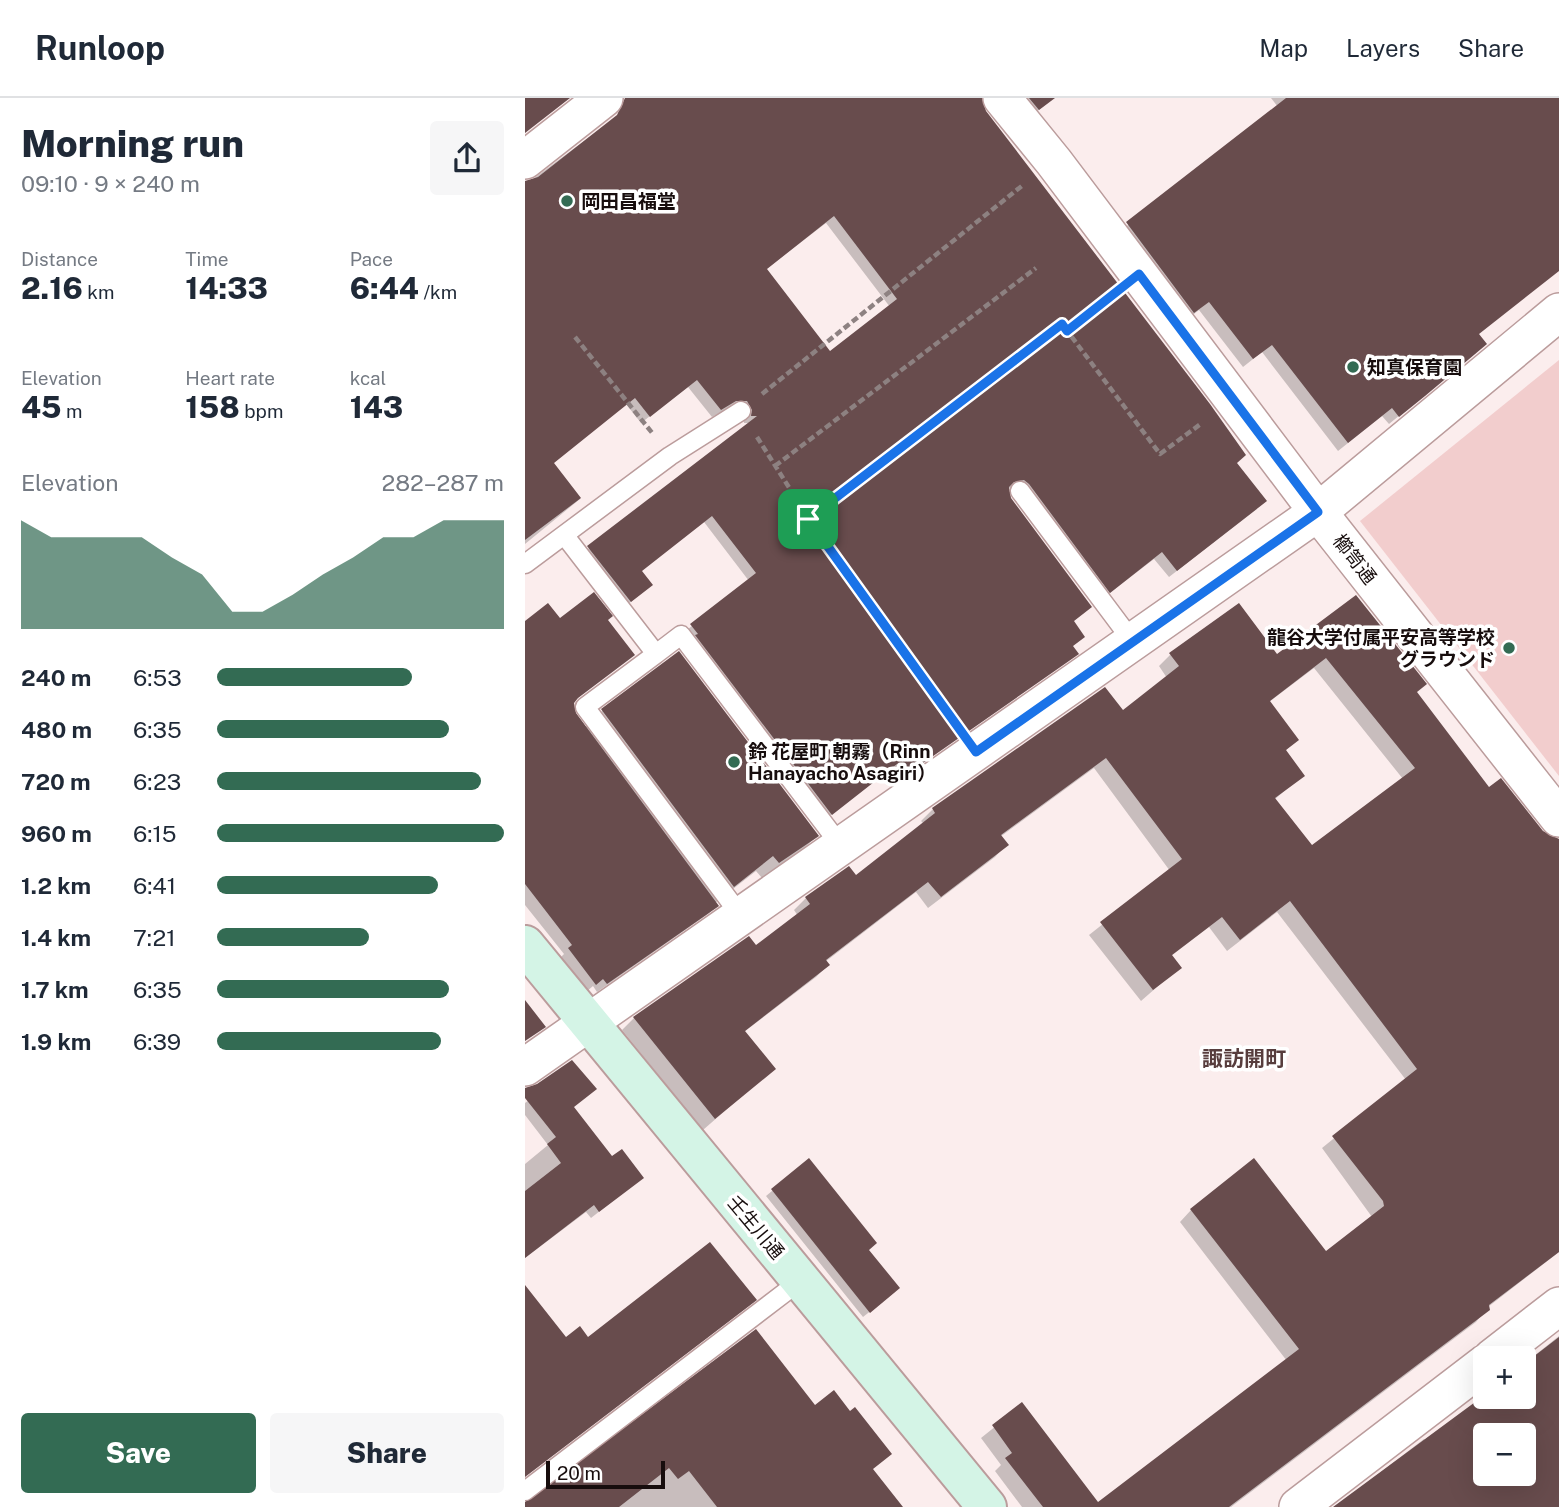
<!DOCTYPE html>
<meta charset="utf-8">
<style>
body{margin:0;font-family:"Public Sans","Noto Sans JP",sans-serif;background:#f6f6f7;color:#1f2937;height:100vh;display:flex;flex-direction:column;font-size:26px;white-space:nowrap}
*{box-sizing:border-box;margin:0}
p{font-size:23px;color:#747a83}
.icon{flex:none;width:38px;height:38px;fill:none;stroke:currentColor;stroke-width:2;stroke-linecap:round;stroke-linejoin:round}
.map{position:relative;flex:1;overflow:hidden}
.details{display:flex;flex-direction:column;background:#fff;width:525px}
.details>*{flex:none}
.fabs{position:absolute;left:948px;top:1248px;display:grid;gap:14px}
.fabs a{display:grid;place-items:center;width:63px;height:63px;border-radius:7px;background:#fff;box-shadow:0 7px 28px #0002;font-size:35px}
.scale{position:absolute;left:21px;bottom:18px;width:119px;box-sizing:border-box;padding-left:7px;border:4px solid #170d0d;border-top:0;font-size:19px;line-height:24px;white-space:nowrap;color:#170d0d;-webkit-text-stroke:5px #fff;paint-order:stroke}
.pin{position:absolute;display:grid;place-items:center;width:60px;height:60px;color:#fff;margin:-30px;border-radius:14px;box-shadow:0 4px 10px #0006}
.round{display:grid;place-items:center;flex:none;width:74px;height:74px;border-radius:7px;background:#f6f6f7}
.overview{display:flex;align-items:center;justify-content:space-between;height:119px;padding:0 21px}
h1{font-size:38px;font-weight:800;line-height:52px}
.metrics{display:grid;grid-template-columns:repeat(3,1fr);gap:10px;height:119px;padding:7px 21px}
.metrics div{display:grid;align-content:center}
.metrics b{font-size:30px;font-weight:800}
.metrics small{font-size:19px;font-weight:400}
.metrics p{font-size:19px}
.chart{height:196px;padding:14px 21px}
.chart p{display:flex;justify-content:space-between}
.chart svg{width:100%;height:126px;margin-top:7px;fill:#336b53;opacity:.7}
.action{display:flex;gap:14px;margin-top:auto;padding:14px 21px}
.action a{flex:1;height:80px;border-radius:7px;background:#336b53;color:#fff;font-size:28px;font-weight:800;line-height:80px;text-align:center}
.action a+a{background:#f6f6f7;color:#1f2937}
ul{padding:0 21px;list-style:none;font-size:23px}
li{display:grid;grid-template-columns:112px 84px 1fr;align-items:center;height:52px}
li i{height:18px;border-radius:9px;background:#336b53}
header{display:flex;align-items:center;gap:42px;box-sizing:border-box;height:98px;padding:0 35px;background:#fff;border-bottom:2px solid #e0e1e3}
header strong{font-size:33px}
nav{display:flex;gap:38px;margin-inline-start:auto;font-size:24px}
main{display:flex;flex:1;min-height:0}
.map>svg:first-child{display:block}
</style>
<header>
<strong>Runloop</strong>
<nav><a>Map</a><a>Layers</a><a>Share</a></nav>
</header>
<main>
<section class="details">
<div class="overview"><div><h1>Morning run</h1><p>09:10 · 9 × 240 m</p></div><a class="round"><svg class="icon" aria-label="share" viewBox="0 0 24 24"><path d="M12 15V3M7 8l5-5 5 5M5 13v7h14v-7"/></svg></a></div>
<div class="metrics">
<div><p>Distance</p><b>2.16<small> km</small></b></div>
<div><p>Time</p><b>14:33</b></div>
<div><p>Pace</p><b>6:44<small> /km</small></b></div>
</div>
<div class="metrics">
<div><p>Elevation</p><b>45<small> m</small></b></div>
<div><p>Heart rate</p><b>158<small> bpm</small></b></div>
<div><p>kcal</p><b>143</b></div>
</div>
<div class="chart"><p><span>Elevation</span>282–287 m</p>
<svg viewBox="0 0 160 44" preserveAspectRatio="none"><path d="M0 44V6L10 12L20 12L30 12L40 12L50 19L60 25L70 38L80 38L90 32L100 25L110 19L120 12L130 12L140 6L150 6L160 6V44z"/></svg>
</div>
<ul>
<li><b>240 m</b>6:53<i style="width:68%"></i></li>
<li><b>480 m</b>6:35<i style="width:81%"></i></li>
<li><b>720 m</b>6:23<i style="width:92%"></i></li>
<li><b>960 m</b>6:15<i style="width:100%"></i></li>
<li><b>1.2 km</b>6:41<i style="width:77%"></i></li>
<li><b>1.4 km</b>7:21<i style="width:53%"></i></li>
<li><b>1.7 km</b>6:35<i style="width:81%"></i></li>
<li><b>1.9 km</b>6:39<i style="width:78%"></i></li>
</ul>
<div class="action"><a>Save</a><a>Share</a></div>
</section>
<div class="map">
<svg width="1034" height="1409" viewBox="0 0 1034 1409">
<rect width="100%" height="100%" fill="#fbeded"/>
<path fill="#f2cdcd" d="M1034,262V678L835,423Z"/>
<path fill="#0003" fill-rule="evenodd" d="M113,0H455L459,14L710,366L732,411L644,479L629,461L577,501L490,389L483,390L484,401L547,524L558,539L546,549L551,556L372,683L364,672L298,723L158,535L224,483L179,424L116,473L118,494L97,511L55,457L226,325H219L218,314L207,309L187,319L163,289L116,325L101,306L27,366L55,401L0,446V84H4L114,2ZM301,125L365,209L305,256L240,172Z
M488,0H529L505,19Z
M746,0H1034V171L952,237L951,255L864,326L857,318L813,353L737,254L718,269L674,212L660,223L593,135L753,9Z
M831,499L891,595L964,691L1016,734L1034,744V1154L963,1209L951,1224L706,1409H497L470,1373L476,1367L456,1340L497,1307L572,1406L762,1263L655,1124L666,1112L801,1155L847,1119L797,1050L881,982L752,814L702,853L684,829L646,858L655,869L616,903L564,837L645,773L569,670L475,739L481,747L470,759L403,810L391,794L300,864L303,867L291,879L219,934L248,971L178,1032L97,932L109,920L223,840L231,850L273,818L269,812L281,800L323,770L331,780L399,726L396,723L408,711L579,591L598,615L642,580L634,568L645,557L752,558ZM789,570L878,681L787,750L749,702L778,677L760,653L772,641L744,604Z
M34,523H81L108,557L50,602L47,611L60,629L77,613L153,555L292,738L275,754L237,780L231,773L190,805L192,807L183,816L72,894L68,888L61,894L35,860L39,856L0,807V525Z
M50,967L47,1010L86,1060L117,1080L66,1120L61,1114L0,1160V1066L23,1047L0,1017V1005Z
M283,1063L367,1196L338,1219L241,1098Z
M1034,1238V1409H810L899,1341L902,1344L999,1298V1266ZM961,1337H999V1376H961Z
M290,1310L376,1409H0V1406Z"/>
<path fill="#684c4d" fill-rule="evenodd" d="M0,0H45L0,35Z
M100,0H457L461,13L685,306L721,357L712,365L742,403L652,473L637,454L585,495L504,386L499,382L489,384L484,389L486,400L567,509L549,523L560,539L548,548L554,556L381,677L372,666L307,717L170,537L173,536L165,526L231,475L187,418L117,473L128,487L106,504L62,448L232,318H226L227,312L222,303H211L196,312L172,282L125,319L110,300L29,365L56,400L0,442V83L13,79L92,17ZM309,118L372,201L305,253L242,171Z
M504,0H530L514,12Z
M761,0H1034V173L954,236L962,246L900,298L874,319L867,310L823,345L747,247L728,261L684,204L669,215L601,124Z
M69,494L88,518L83,522L110,557L53,600L49,605L51,615L194,808L82,886L78,881L71,887L43,850L47,847L0,786V523L23,505L35,520Z
M831,497L902,586L892,594L964,689L976,680L1018,733L1034,741V1154L964,1207L965,1212L704,1409H518L480,1360L487,1355L467,1327L497,1304L573,1404L774,1251L665,1111L729,1060L801,1153L859,1108L858,1103L807,1038L892,971L765,803L715,842L697,819L647,857L657,870L628,892L575,824L657,761L581,660L476,737L484,747L416,799L403,784L301,862L305,867L220,933L251,971L190,1021L108,919L224,838L231,847L285,806L280,799L324,768L331,777L410,715L407,710L580,589L598,612L654,568L644,555L714,505L752,556ZM801,560L890,670L787,747L750,700L780,678L761,652L774,642L745,603Z
M154,553L294,738L254,765L248,758L209,789L76,611Z
M0,902L21,929L0,943Z
M47,962L72,991L49,1009L87,1058L97,1051L119,1080L74,1114L69,1107L0,1160V1093L36,1065L22,1046L31,1039L0,1000V990L12,986Z
M284,1060L352,1145L344,1152L375,1190L345,1215L246,1091Z
M185,1144L232,1202L0,1379V1187L41,1239L55,1228L63,1239Z
M231,1231L290,1307L309,1292L325,1313L330,1309L367,1356L348,1371L378,1409H192L164,1373L153,1381L144,1370L94,1409H0V1404Z
M1034,1239V1409H808L961,1296L999,1298V1266ZM961,1337H999V1376H961Z"/>
<g fill="none" stroke-linecap="round" stroke-linejoin="round">
<g stroke="#bb9c9c" stroke-width="21">
<path id="lane" d="M495,393L608,544
M40,438L131,556L156,537L316,748
M0,466L145,358L216,313
M131,556L60,609L216,818
M0,1393L275,1183"/>
</g>
<g stroke="#bb9c9c" stroke-width="40">
<path id="street" d="M477,0L529,64L793,414L1034,720
M0,62L79,0
M0,969L793,414L1034,214
M967,1260L1034,1208
M773,1409L961,1265"/>
</g>
<g stroke="#bb9c9c" stroke-width="42">
<path id="secondary" d="M0,847L462,1409"/>
</g>
<path stroke="#8d8181" stroke-width="4.5" stroke-dasharray="7 3.5" stroke-linecap="butt" d="M542,233L583,201
M50,239L128,336
M237,296L498,87
M232,339L291,432L427,622
M250,368L511,170
M283,421L537,226L635,356L677,325"/>
<use href="#lane" stroke="#fff" stroke-width="18"/>
<use href="#street" stroke="#fff" stroke-width="37"/>
<use href="#secondary" stroke="#d4f4e6" stroke-width="38"/>
</g>
<g fill="none" stroke-linecap="round" stroke-linejoin="round">
<g stroke="#fff" stroke-width="14">
<path id="route" d="M614,176L793,414L451,654L283,421L537,226L542,233Z"/>
</g>
<use href="#route" stroke="#1a73e8" stroke-width="9"/>
</g>
<g fill="#336b53" stroke="#fff" stroke-width="2.5">
<circle cx="42" cy="103" r="7"/>
<circle cx="828" cy="269" r="7"/>
<circle cx="984" cy="550" r="7"/>
<circle cx="209" cy="664" r="7"/>
</g>
<g text-anchor="middle" stroke-width="7" stroke-linejoin="round" paint-order="stroke">
<g font-size="19" font-weight="bold" fill="#170d0d" stroke="#fff" text-anchor="start">
<text x="56" y="110">岡田昌福堂</text>
<text x="842" y="276">知真保育園</text>
<text x="970" y="546" text-anchor="end">龍谷大学付属平安高等学校<tspan x="970" dy="22">グラウンド</tspan></text>
<text x="223" y="660">鈴 花屋町 朝霧（Rinn<tspan x="223" dy="22">Hanayacho Asagiri）</tspan></text>
</g>
<g font-size="19" fill="#170d0d" stroke="#fff">
<text transform="translate(830 461) rotate(52)" y="7">櫛笥通</text>
<text transform="translate(231 1129) rotate(50)" y="7">壬生川通</text>
</g>
<g font-size="21" font-weight="bold" fill="#573d3d" stroke="#fff">
<text x="719" y="968">諏訪開町</text>
</g>
</g>
</svg>
<div class="fabs">
<a>+</a>
<a>−</a>
</div>
<div class="scale">20 m</div>
<div class="pin" style="left:283px;top:421px;background:#1e9e55"><svg class="icon" aria-label="arrive" viewBox="0 0 24 24"><path d="M6 21V4h12l-3 4 3 4H6"/></svg></div>
</div>
</main>
